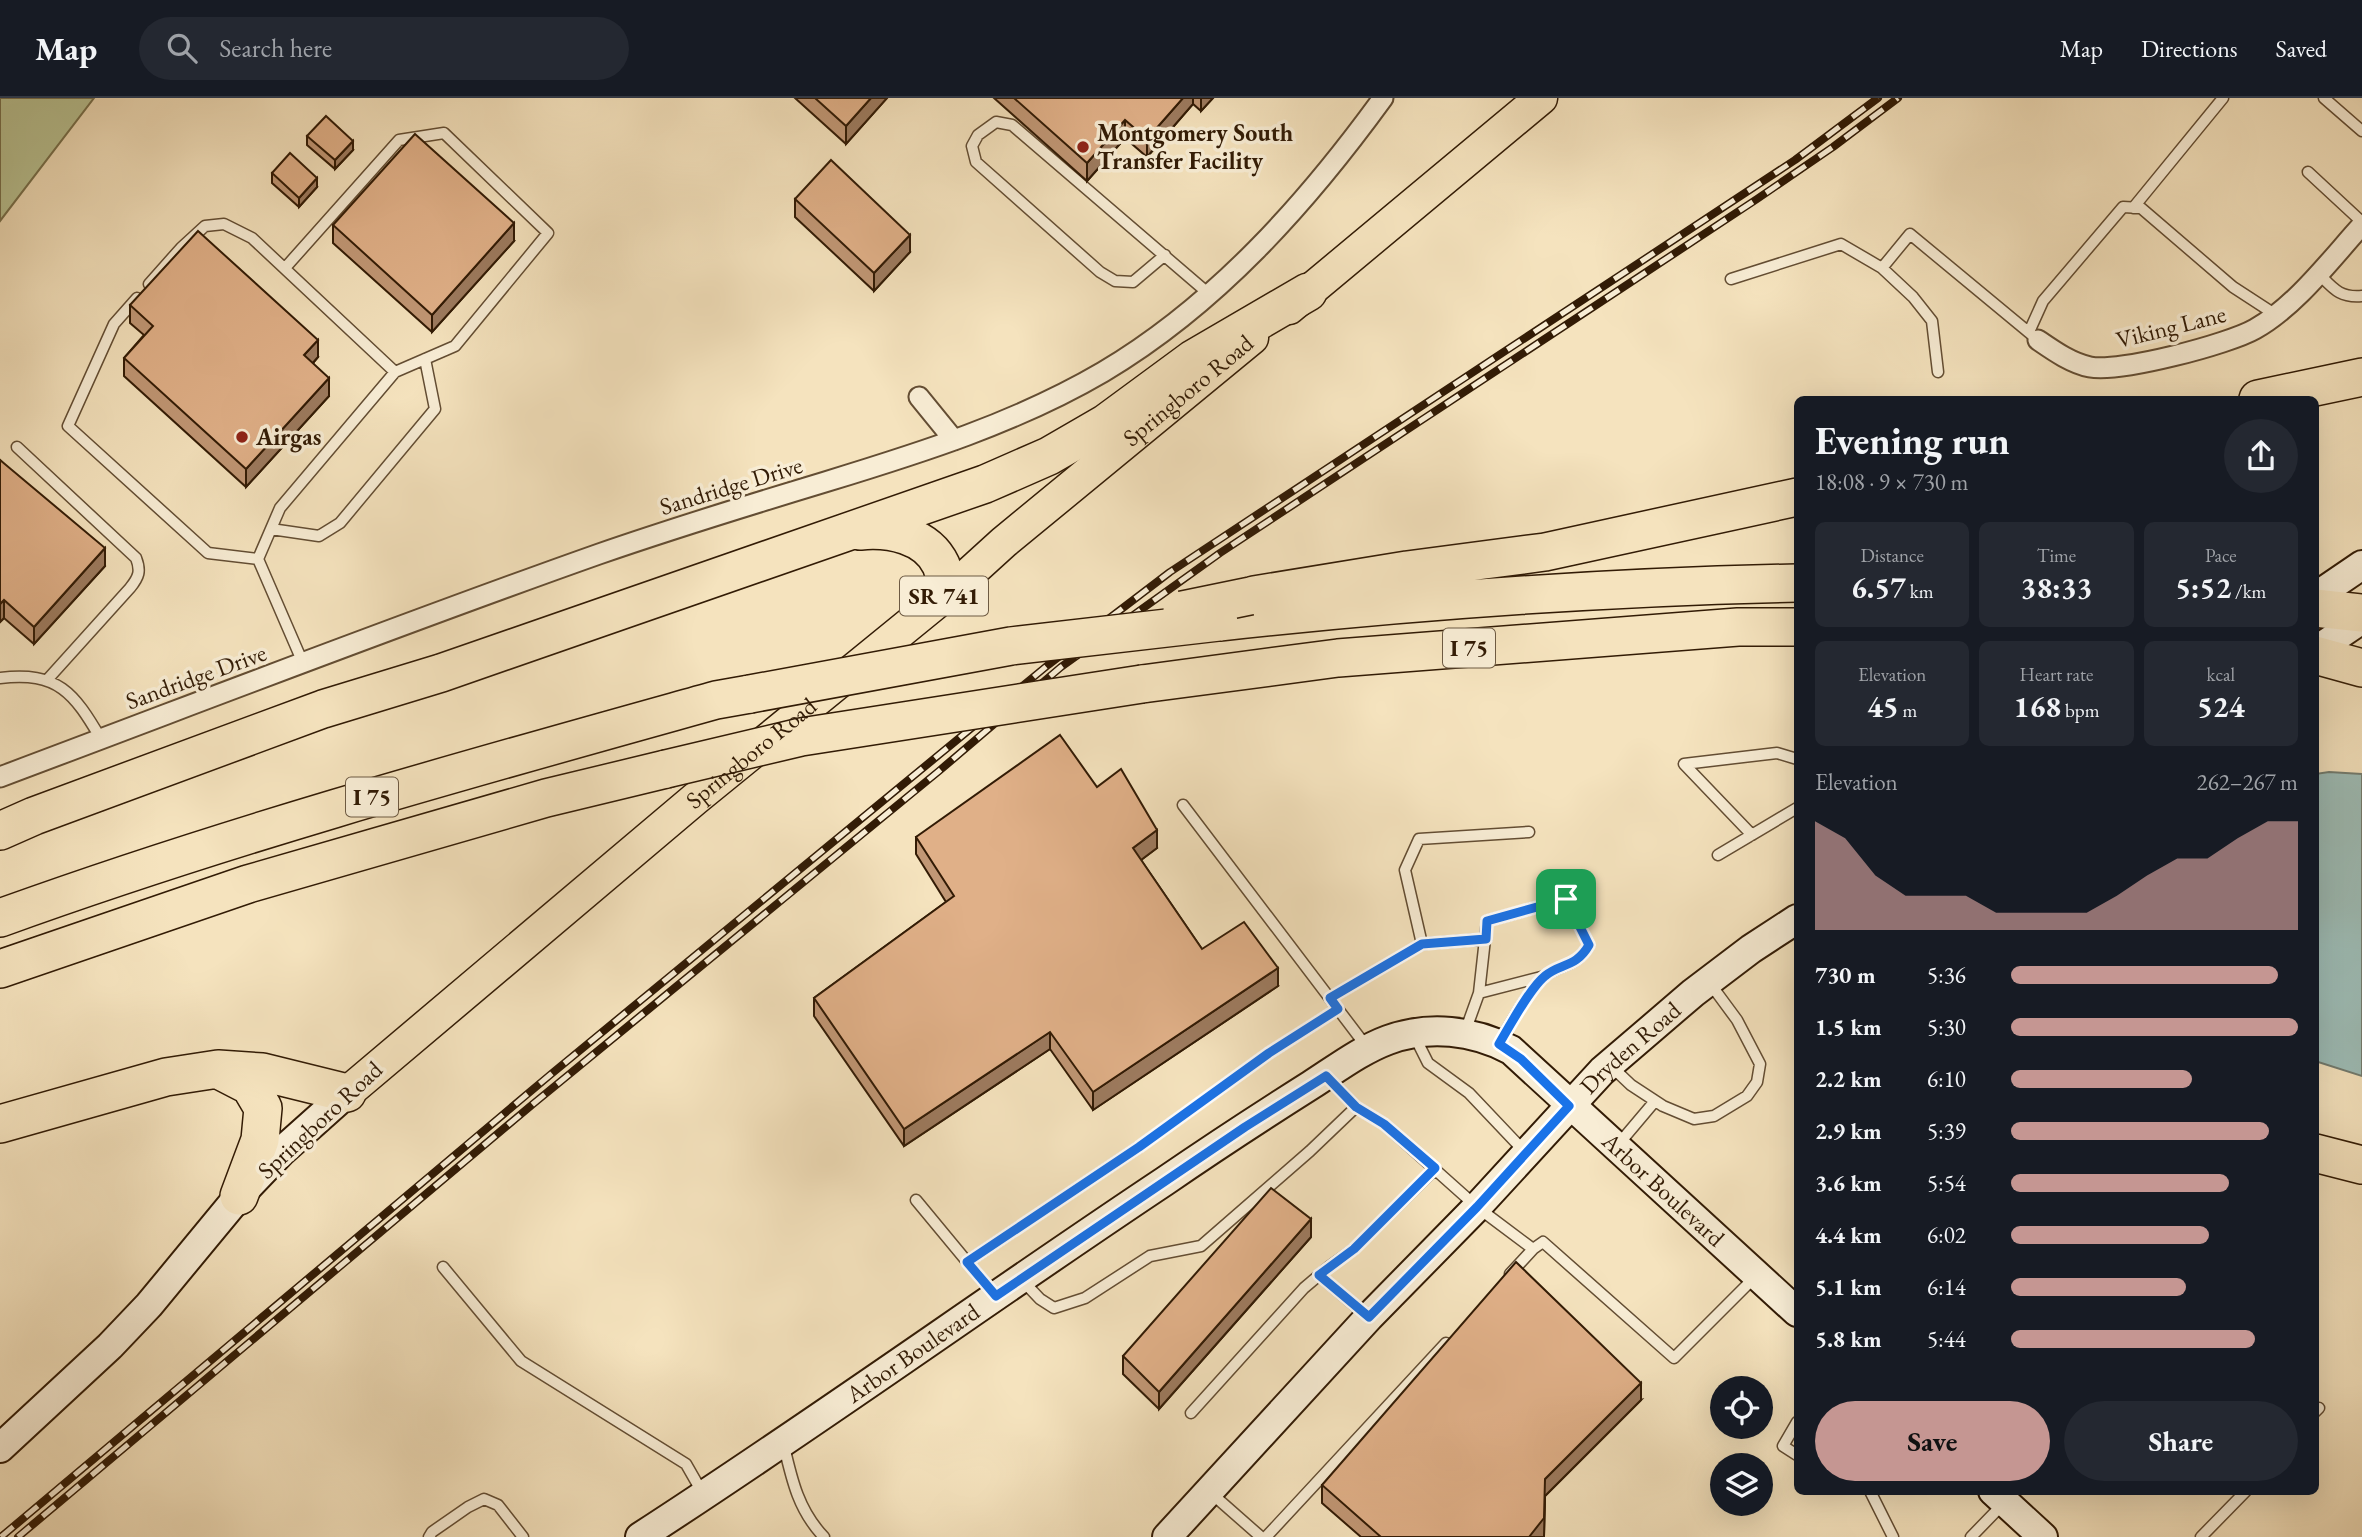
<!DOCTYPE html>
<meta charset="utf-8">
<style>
body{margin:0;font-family:"EB Garamond",serif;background:#242831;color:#f1f3f6;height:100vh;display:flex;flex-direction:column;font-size:26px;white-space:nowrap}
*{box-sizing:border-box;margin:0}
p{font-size:23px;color:#9ea1a6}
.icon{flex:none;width:38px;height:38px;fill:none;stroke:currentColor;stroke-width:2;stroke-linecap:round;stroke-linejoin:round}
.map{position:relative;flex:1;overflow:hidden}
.details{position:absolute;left:1794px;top:298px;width:525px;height:1099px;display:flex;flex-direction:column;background:#171b24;border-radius:10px;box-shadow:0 7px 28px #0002}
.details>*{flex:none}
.tools{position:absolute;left:1710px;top:1278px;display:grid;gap:14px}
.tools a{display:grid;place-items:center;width:63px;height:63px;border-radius:50%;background:#171b24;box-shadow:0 7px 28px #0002;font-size:35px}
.pin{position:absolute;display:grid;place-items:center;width:60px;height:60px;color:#fff;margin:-30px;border-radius:14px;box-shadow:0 4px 10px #0006}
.round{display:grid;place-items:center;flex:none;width:74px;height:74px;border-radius:37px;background:#242831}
.headline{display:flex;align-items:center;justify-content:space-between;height:119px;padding:0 21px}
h1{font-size:38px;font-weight:700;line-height:52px}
.metrics{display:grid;grid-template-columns:repeat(3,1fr);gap:10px;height:119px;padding:7px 21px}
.metrics div{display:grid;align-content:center;border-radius:10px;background:#242831;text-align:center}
.metrics b{font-size:30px;font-weight:700}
.metrics small{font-size:19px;font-weight:400}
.metrics p{font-size:19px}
.chart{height:196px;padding:14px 21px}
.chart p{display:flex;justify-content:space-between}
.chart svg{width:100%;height:126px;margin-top:7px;fill:#c59692;opacity:.7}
.action{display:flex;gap:14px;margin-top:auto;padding:14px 21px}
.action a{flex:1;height:80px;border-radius:42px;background:#c59692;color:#111;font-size:28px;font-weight:700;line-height:80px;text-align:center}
.action a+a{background:#242831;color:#f1f3f6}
ul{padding:0 21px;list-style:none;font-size:23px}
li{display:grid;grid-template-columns:112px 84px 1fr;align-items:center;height:52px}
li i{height:18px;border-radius:9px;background:#c59692}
header{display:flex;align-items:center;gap:42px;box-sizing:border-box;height:98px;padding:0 35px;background:#171b24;border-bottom:2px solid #363941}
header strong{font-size:33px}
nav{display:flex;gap:38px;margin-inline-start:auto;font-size:24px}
.search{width:490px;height:63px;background:#242831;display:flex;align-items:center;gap:18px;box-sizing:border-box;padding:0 24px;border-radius:38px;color:#9ea1a6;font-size:26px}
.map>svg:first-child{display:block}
</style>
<header>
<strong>Map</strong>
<div class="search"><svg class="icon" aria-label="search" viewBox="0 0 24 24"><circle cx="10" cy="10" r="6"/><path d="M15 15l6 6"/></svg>Search here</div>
<nav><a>Map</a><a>Directions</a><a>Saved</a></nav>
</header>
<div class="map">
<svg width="2362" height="1439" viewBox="0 0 2362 1439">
<rect width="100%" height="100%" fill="#f5e3be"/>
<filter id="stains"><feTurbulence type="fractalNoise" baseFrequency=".00286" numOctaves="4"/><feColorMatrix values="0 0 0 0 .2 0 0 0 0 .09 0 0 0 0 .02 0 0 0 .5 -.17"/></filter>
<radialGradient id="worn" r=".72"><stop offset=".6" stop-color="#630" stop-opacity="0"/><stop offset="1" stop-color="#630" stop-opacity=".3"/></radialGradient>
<path fill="#b9c494" stroke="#76704c" stroke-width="2" d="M0,0H94L0,123Z"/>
<path fill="#9dbdb7" stroke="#727c70" stroke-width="2" d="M2329,674L2362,676V978L2315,963V676Z"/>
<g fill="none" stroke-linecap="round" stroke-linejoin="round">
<g stroke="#634d33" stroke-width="13">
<path id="lane" d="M2324,0L2362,33
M2308,74L2362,124
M2133,110L2223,0
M1165,157L1133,184L1115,183L1100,174L976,64L972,48L978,37L996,24L1012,27L1209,196
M285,170L399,42L444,35L548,135L455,248L395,274
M2318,175C2333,190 2339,200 2362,198
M1731,181L1841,146L1882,170
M149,186L181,150L205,128L224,126L252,140L395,274L280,410L258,461L303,565
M137,200L114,226L68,328L208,455L258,461
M2029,234L2043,203L2123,109L2141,110L2233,189L2276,217
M1938,274L1932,223L1913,199L1882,170L1910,136L2032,237
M17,349L136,460C141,473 139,479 130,490L47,582
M271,431L319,438L340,425L435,311L425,261
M0,580C58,573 74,595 101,641
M1183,707L1366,948
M1752,737L1684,666L1777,655L1797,661
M1718,757L1797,710
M1422,846L1405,772L1419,741L1529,734
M1479,895L1545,878
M1330,900L1422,846L1486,841
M1465,934L1479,895L1487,823L1566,801L1589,847C1576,870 1561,865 1545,878C1531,889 1508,929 1499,946
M1415,939L1428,965L1469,995L1524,1053
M1612,969L1631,987L1663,1008L1694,1021L1714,1018L1747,998L1757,984L1760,966L1737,922L1709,884
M1327,979L1356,1009L1384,1026L1477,1109L1533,1151L1543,1144L1674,1260L1756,1178
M1617,1048L1655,1003
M916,1102L993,1195
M967,1164L1139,1049L1269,955L1338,911
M443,1169L521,1263L686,1366L702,1394
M1510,1176L1533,1151
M1319,1177L1366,1217
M1021,1181L1040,1201L1054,1210L1085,1200L1150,1158L1201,1148L1310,1053L1356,1009
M2315,1314L2319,1310
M1191,1315L1304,1190L1330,1168L1354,1151L1435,1071
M1797,1324L1783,1348L1797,1357
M784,1348C792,1383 799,1413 824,1439
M1870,1393L1893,1439
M1211,1395L1261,1439
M429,1439L432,1434L468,1409L484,1401L498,1407L523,1439
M1266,1439L1446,1245
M1971,1439L2002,1407
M2201,1439L2246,1393"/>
</g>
<g stroke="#634d33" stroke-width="23">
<path id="street" d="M2038,242C2054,253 2071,265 2090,269C2119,275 2229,246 2255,231C2296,208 2331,161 2362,127
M919,299L954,342
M0,679C200,604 398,527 599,456C674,430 749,407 825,384C920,355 1016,325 1103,274C1216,207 1306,106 1383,0"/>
</g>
<g stroke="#321b05" stroke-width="32">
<g id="secondary">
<path d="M2315,499L2362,467"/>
<path d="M2315,553L2362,521"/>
<path d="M0,1350L110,1248L149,1207L239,1098L282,1053L347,995"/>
<path d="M1993,1393L2043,1439"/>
<path id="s1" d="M640,1439C818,1324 989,1200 1165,1083C1213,1050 1262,1018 1311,987C1336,971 1361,952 1388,942C1429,927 1473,932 1511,952L1797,1214"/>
<path id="s2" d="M1167,1439L1369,1219L1477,1109L1602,973L1693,895L1751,851L1797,821"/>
</g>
</g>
<g stroke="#321b05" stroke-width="35">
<g id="primary">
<path d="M1289,210L1541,0"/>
<path id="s3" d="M347,995L695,701L949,494L1004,444L1252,240"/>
</g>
</g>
<g stroke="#321b05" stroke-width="40">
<path id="highway" d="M2258,301L2362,279
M860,433C889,430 927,437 941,467C944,475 946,485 949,494
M1254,497L1407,472L1545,454L1797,399
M2315,510L2362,515
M1219,524C1411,503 1604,489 1797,485
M2315,557L2362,570
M1142,586L1338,560L1738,529H1797
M0,733L34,718L323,611L441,575L985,386L1049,358L1106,325L1193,261L1308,194
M0,820C235,735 476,669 716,602L750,596
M0,871L248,786L546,700L666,671
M219,972L250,988L263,1010L260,1042L239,1098
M0,1026L166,979L218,971L262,974L347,995
M2315,1055L2362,1067"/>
</g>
<use href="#lane" stroke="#f8edd5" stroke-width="10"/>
<use href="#street" stroke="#f8edd5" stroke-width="19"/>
<use href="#secondary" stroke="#f8edd5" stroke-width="28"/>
<use href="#primary" stroke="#f5e3be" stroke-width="32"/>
<use href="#highway" stroke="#f5e3be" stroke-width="37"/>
<g stroke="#321b05" stroke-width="8">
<path id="rail" d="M1,1439L550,977L1048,567L1170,474L1795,62L1878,0
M18,1439L533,1006L939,673L1061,569L1220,455L1757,101L1833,49L1898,0"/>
</g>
<use href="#rail" stroke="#f8edd5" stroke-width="5" stroke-dasharray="16" stroke-linecap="butt"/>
<g stroke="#321b05" stroke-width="40" stroke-linecap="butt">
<path id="highway-bridge" d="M1182,512L1250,498
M750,596L1011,548L1219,524
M666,671L801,639L1142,586"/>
</g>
<use href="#highway-bridge" stroke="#f5e3be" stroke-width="37"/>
</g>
<path fill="#c19775" stroke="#321b05" stroke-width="2" d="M795,0H887L846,46Z
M994,0H1213L1201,13L1193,6L1147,59L1125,40L1087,83Z
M307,38L353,52L335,71L307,47Z
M272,75L317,89L299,109L272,85Z
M795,101L910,154L874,193L795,119Z
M333,127L514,143L432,234L333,145Z
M130,207L318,259L313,265L329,298L246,389L124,278V260L144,237L130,225Z
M0,362L105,468L34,546L4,520L0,524Z
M1097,689L1157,750L1141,762L1202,851L1278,888L1093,1012L1050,951L904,1048L814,918V900L946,804L916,756V739Z
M1311,1139L1159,1311L1123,1276V1258Z
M1641,1302L1545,1398L1544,1439H1361L1322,1405V1387Z"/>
<path fill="#9d7b5f" stroke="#321b05" stroke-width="2" d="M871,0H887L846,46V28Z
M1183,0H1193V6L1147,59V41Z
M1201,0H1213L1201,13Z
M1125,22V40L1087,83V65Z
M353,43V52L335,71V62Z
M317,80V89L299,109V100Z
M514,125V143L432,234V217Z
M910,137V154L874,193V175Z
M318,242V259L304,275V257Z
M329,280V298L246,389V371Z
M105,450V468L34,546V529Z
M4,502V520L0,524V506Z
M1157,732V750L1133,768V750Z
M1278,870V888L1093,1012V994Z
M1050,934V951L904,1048V1031Z
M1311,1121V1139L1159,1311V1294Z
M1641,1285V1302L1545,1398L1544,1438V1439H1529L1545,1381Z"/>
<path fill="#e0b088" stroke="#321b05" stroke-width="2" d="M815,0H871L846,28Z
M1014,0H1183L1147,41L1125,22L1087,65Z
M326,18L353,43L335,62L307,38Z
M415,36L514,125L432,217L333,127Z
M290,55L317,80L299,100L272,75Z
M831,62L910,137L874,175L795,101Z
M198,133L318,242L304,257L329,280L246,371L124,260L153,228L130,207Z
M0,362L105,450L34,529L4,502L0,506Z
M1060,637L1097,689L1121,671L1157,732L1133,750L1202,851L1244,824L1278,870L1093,994L1050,934L904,1031L814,900L954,798L916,739Z
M1271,1090L1311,1121L1159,1294L1123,1258Z
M1516,1164L1641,1285L1545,1381L1544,1420L1529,1439H1381L1322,1387Z"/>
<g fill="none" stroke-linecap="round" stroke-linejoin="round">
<g stroke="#fff" stroke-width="14">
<path id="route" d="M1566,801L1589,847C1576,870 1560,865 1545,878C1530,890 1509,929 1499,946L1521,961L1569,1008L1477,1109L1369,1219L1319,1177L1354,1151L1435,1070L1384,1026L1356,1009L1326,978L1245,1029L996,1198L967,1164L1139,1049L1269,955L1338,911L1330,900L1422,846L1486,841L1487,823Z"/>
</g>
<use href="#route" stroke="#1a73e8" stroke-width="9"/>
</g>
<g fill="#8f2418" stroke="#f8edd5" stroke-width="2.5">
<circle cx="1083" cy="49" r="7"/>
<circle cx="242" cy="339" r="7"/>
</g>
<g text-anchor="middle" stroke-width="7" stroke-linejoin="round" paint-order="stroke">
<g fill="#f8edd5" stroke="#6d5a43" stroke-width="2">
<rect x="900" y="478.5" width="88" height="39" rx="5"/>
<rect x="1443" y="530.5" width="52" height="39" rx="5"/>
<rect x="346" y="679.5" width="52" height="39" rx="5"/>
</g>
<g font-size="23" font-weight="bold" fill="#321b05">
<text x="944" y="506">SR 741</text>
<text x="1469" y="558">I 75</text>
<text x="372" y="707">I 75</text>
</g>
<g font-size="24" font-weight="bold" fill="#321b05" stroke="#f8edd5" text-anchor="start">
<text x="1097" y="43">Montgomery South<tspan x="1097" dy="28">Transfer Facility</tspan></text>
<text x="256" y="347">Airgas</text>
</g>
<g font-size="24" fill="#321b05" stroke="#f8edd5">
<text transform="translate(2171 229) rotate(-14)" y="8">Viking Lane</text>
<text dy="8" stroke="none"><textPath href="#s3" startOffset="1096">Springboro Road</textPath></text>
<text transform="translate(731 388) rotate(-17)" y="8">Sandridge Drive</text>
<text transform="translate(196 579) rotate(-20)" y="8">Sandridge Drive</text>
<text dy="8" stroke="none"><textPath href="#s3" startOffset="528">Springboro Road</textPath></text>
<text dy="8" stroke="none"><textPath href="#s2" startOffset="674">Dryden Road</textPath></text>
<text transform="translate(320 1022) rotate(-43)" y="8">Springboro Road</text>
<text dy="8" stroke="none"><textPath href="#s1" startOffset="1232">Arbor Boulevard</textPath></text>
<text dy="8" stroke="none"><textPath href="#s1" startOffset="329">Arbor Boulevard</textPath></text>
</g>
</g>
<rect width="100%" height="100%" filter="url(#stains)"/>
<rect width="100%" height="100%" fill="url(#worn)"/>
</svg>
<div class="tools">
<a><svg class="icon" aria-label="locate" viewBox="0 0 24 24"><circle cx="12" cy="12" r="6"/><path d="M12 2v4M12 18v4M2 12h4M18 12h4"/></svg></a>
<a><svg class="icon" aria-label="layers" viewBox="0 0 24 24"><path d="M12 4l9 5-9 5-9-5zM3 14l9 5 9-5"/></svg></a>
</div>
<div class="pin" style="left:1566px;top:801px;background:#1e9e55"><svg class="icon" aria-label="arrive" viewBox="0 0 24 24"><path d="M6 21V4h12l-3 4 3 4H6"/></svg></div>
<section class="details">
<div class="headline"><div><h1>Evening run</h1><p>18:08 · 9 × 730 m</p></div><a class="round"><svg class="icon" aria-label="share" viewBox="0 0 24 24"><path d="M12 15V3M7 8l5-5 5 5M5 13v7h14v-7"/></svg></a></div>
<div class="metrics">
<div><p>Distance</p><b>6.57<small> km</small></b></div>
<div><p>Time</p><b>38:33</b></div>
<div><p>Pace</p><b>5:52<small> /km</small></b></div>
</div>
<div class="metrics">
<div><p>Elevation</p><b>45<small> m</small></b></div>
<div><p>Heart rate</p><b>168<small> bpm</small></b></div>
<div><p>kcal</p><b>524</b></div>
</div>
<div class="chart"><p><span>Elevation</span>262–267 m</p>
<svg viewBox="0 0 160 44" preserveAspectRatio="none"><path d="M0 44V6L10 12L20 25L30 32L40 32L50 32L60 38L70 38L80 38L90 38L100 32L110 25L120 19L130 19L140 12L150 6L160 6V44z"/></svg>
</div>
<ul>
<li><b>730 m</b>5:36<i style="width:93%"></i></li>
<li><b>1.5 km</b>5:30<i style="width:100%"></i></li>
<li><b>2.2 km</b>6:10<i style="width:63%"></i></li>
<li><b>2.9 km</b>5:39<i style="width:90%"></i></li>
<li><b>3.6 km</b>5:54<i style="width:76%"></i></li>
<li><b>4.4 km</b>6:02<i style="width:69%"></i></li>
<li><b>5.1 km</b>6:14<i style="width:61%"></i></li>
<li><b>5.8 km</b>5:44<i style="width:85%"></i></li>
</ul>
<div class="action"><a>Save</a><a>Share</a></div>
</section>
</div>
